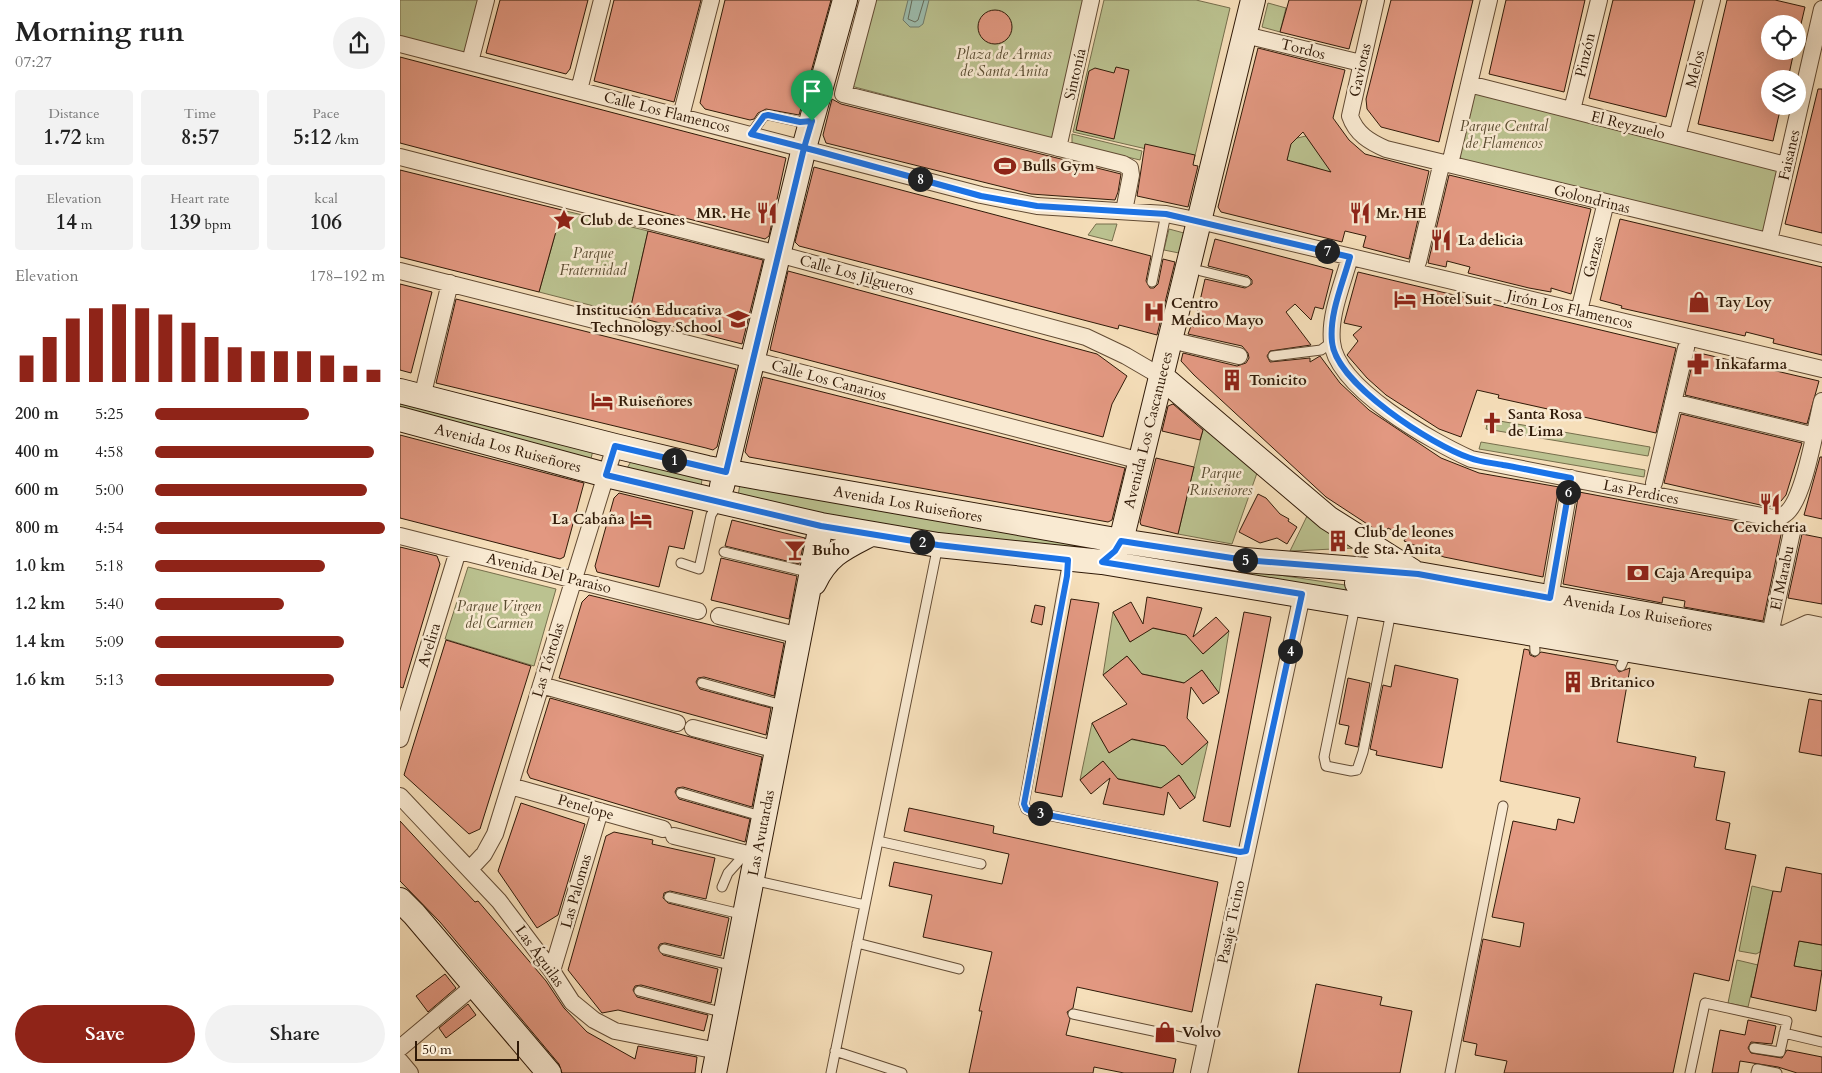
<!DOCTYPE html>
<meta charset="utf-8">
<style>
body{margin:0;font-family:Cardo,serif;background:#f2f2f2;color:#222;height:100vh;display:flex;flex-direction:column;font-size:19px;white-space:nowrap}
*{box-sizing:border-box;margin:0}
p{font-size:16px;color:#767676}
.icon{flex:none;width:28px;height:28px;fill:none;stroke:currentColor;stroke-width:2;stroke-linecap:round;stroke-linejoin:round}
.map{position:relative;flex:1;overflow:hidden}
.details{display:flex;flex-direction:column;background:#fff;width:400px}
.details>*{flex:none}
.tools{position:absolute;left:1361px;top:15px;display:grid;gap:10px}
.tools a{display:grid;place-items:center;width:45px;height:45px;border-radius:50%;background:#fff;box-shadow:0 5px 20px #0002;font-size:25px}
.scale{position:absolute;left:15px;bottom:12px;width:104px;box-sizing:border-box;padding-left:5px;border:2px solid #301a08;border-top:0;font-size:14px;line-height:18px;white-space:nowrap;color:#301a08;-webkit-text-stroke:4px #f9ead2;paint-order:stroke}
.pin{position:absolute;display:grid;place-items:center;width:42px;height:42px;color:#fff;margin:-51px -21px;border-radius:50% 50% 50% 0;rotate:-45deg;box-shadow:0 0 5px #0007}
.pin .icon{rotate:45deg}
.km{position:absolute;width:25px;height:25px;margin:-12px;border-radius:50%;background:#222;color:#fff;font-size:14px;line-height:25px;text-align:center}
.round{display:grid;place-items:center;flex:none;width:52px;height:52px;border-radius:26px;background:#f2f2f2}
.overview{display:flex;align-items:center;justify-content:space-between;height:85px;padding:0 15px}
h1{font-size:28px;font-weight:700;line-height:38px}
.metrics{display:grid;grid-template-columns:repeat(3,1fr);gap:8px;height:85px;padding:5px 15px}
.metrics div{display:grid;align-content:center;border-radius:5px;background:#f2f2f2;text-align:center}
.metrics b{font-size:21px;font-weight:700}
.metrics small{font-size:14px;font-weight:400}
.metrics p{font-size:14px}
.chart{height:140px;padding:10px 15px}
.chart p{display:flex;justify-content:space-between}
.chart svg{width:100%;height:90px;margin-top:5px;stroke:#8f2418;stroke-width:6}
.cta{display:flex;gap:10px;margin-top:auto;padding:10px 15px}
.cta a{flex:1;height:58px;border-radius:30px;background:#8f2418;color:#fff;font-size:20px;font-weight:700;line-height:58px;text-align:center}
.cta a+a{background:#f2f2f2;color:#222}
ul{padding:0 15px;list-style:none;font-size:16px}
li{display:grid;grid-template-columns:80px 60px 1fr;align-items:center;height:38px}
li i{height:12px;border-radius:6px;background:#8f2418}
main{display:flex;flex:1;min-height:0}
.map>svg:first-child{display:block}
</style>
<main>
<section class="details">
<div class="overview"><div><h1>Morning run</h1><p>07:27</p></div><a class="round"><svg class="icon" aria-label="share" viewBox="0 0 24 24"><path d="M12 15V3M7 8l5-5 5 5M5 13v7h14v-7"/></svg></a></div>
<div class="metrics">
<div><p>Distance</p><b>1.72<small> km</small></b></div>
<div><p>Time</p><b>8:57</b></div>
<div><p>Pace</p><b>5:12<small> /km</small></b></div>
</div>
<div class="metrics">
<div><p>Elevation</p><b>14<small> m</small></b></div>
<div><p>Heart rate</p><b>139<small> bpm</small></b></div>
<div><p>kcal</p><b>106</b></div>
</div>
<div class="chart"><p><span>Elevation</span>178–192 m</p>
<svg viewBox="0 0 160 44" preserveAspectRatio="none"><path d="M5 44V31M15 44V22M25 44V13M35 44V8M45 44V6M55 44V8M65 44V11M75 44V15M85 44V22M95 44V27M105 44V29M115 44V29M125 44V29M135 44V31M145 44V36M155 44V38"/></svg>
</div>
<ul>
<li><b>200 m</b>5:25<i style="width:67%"></i></li>
<li><b>400 m</b>4:58<i style="width:95%"></i></li>
<li><b>600 m</b>5:00<i style="width:92%"></i></li>
<li><b>800 m</b>4:54<i style="width:100%"></i></li>
<li><b>1.0 km</b>5:18<i style="width:74%"></i></li>
<li><b>1.2 km</b>5:40<i style="width:56%"></i></li>
<li><b>1.4 km</b>5:09<i style="width:82%"></i></li>
<li><b>1.6 km</b>5:13<i style="width:78%"></i></li>
</ul>
<div class="cta"><a>Save</a><a>Share</a></div>
</section>
<div class="map">
<svg width="1422" height="1073" viewBox="0 0 1422 1073">
<rect width="100%" height="100%" fill="#f6dfba"/>
<filter id="stains"><feTurbulence type="fractalNoise" baseFrequency=".004" numOctaves="4"/><feColorMatrix values="0 0 0 0 .2 0 0 0 0 .09 0 0 0 0 .02 0 0 0 .5 -.17"/></filter>
<radialGradient id="worn" r=".72"><stop offset=".6" stop-color="#630" stop-opacity="0"/><stop offset="1" stop-color="#630" stop-opacity=".3"/></radialGradient>
<path fill="#bbc290" stroke="#766e4c" d="M0,0H79L66,54L0,38Z
M474,0H684L653,139L451,86Z
M704,0H796L830,8L794,160L673,132Z
M868,3L886,8L880,32L862,27Z
M1077,91L1375,167L1380,175L1367,228L1358,233L1064,162L1058,154L1070,96Z
M672,134L742,151L740,160L672,144Z
M906,136L924,161L948,181L917,168L899,163L884,172L888,156L878,154L897,138Z
M162,210L248,231L229,315L139,292Z
M696,224H717L712,241L688,235Z
M769,229L784,233L779,253L764,250Z
M0,401L193,450L190,463L0,413Z
M1088,419L1250,447L1248,456L1086,429Z
M804,425L857,473L832,544L778,534Z
M1081,442L1245,470L1244,477L1079,449Z
M232,460L302,479L301,487L227,468Z
M340,484L714,544L706,551L590,542L476,525L338,496Z
M908,514L955,548L890,551Z
M721,551L1011,595L910,588L718,555Z
M68,567L156,589L134,666L45,639Z
M713,612L730,642L751,628L787,635L803,654L829,631L819,693L802,670L785,683L738,673V669L727,656L703,675Z
M692,723L709,752L729,739L766,746L808,742L795,798L779,775L762,788L715,778L703,761L680,780Z
M1352,886L1373,891L1360,952L1356,954L1339,951Z
M1399,941L1422,945V971L1394,966Z
M1337,960L1358,965L1348,1007L1328,1003Z"/>
<path fill="#9dbdae" stroke="#717c6c" d="M508,0H529L523,24L519,27H510L503,20Z"/>
<g fill="none" stroke-linecap="round" stroke-linejoin="round">
<path stroke="#666c5b" stroke-width="1" d="M512,0L508,19L515,22L518,20L524,0"/>
</g>
<path fill="#e29881" stroke="#301a08" fill-rule="evenodd" d="M100,0H188L170,69L166,74L86,53Z
M214,0H301L274,102L194,81Z
M325,0H431L399,115L366,109L358,113L354,119L350,120L305,109L300,103Z
M889,0H962L949,49L880,32Z
M991,0H1073L1039,142L981,127L967,109L966,99Z
M1106,0H1185L1164,92L1089,74Z
M1213,0H1295L1266,117L1189,98Z
M1327,0H1375L1405,7L1401,24H1370V51H1394L1388,79H1370V106H1381L1373,141L1298,124Z
M578 27a17 17 0 1 1 34 0a17 17 0 1 1-34 0Z
M858,48L945,70L933,118L949,140L965,154L1029,171L1009,259L963,247L966,236L945,231L942,242L821,212L818,207ZM903,132L931,172L887,160L891,144Z
M0,57L386,158L369,236L365,239L0,143Z
M716,67L729,70L714,139L676,130L689,71L695,68L714,73Z
M1418,89H1422V233L1385,224Z
M432,99L441,104L721,174L718,192L715,200L631,194L426,143L423,135Z
M745,144L795,155L793,165L798,166L788,207L737,196Z
M414,167L751,256L746,281L750,288H754L758,284L763,259L775,262L757,335L719,325L718,329L399,246L395,242Z
M0,170L162,210L139,292L0,257Z
M1049,175L1191,209L1171,294L1151,288V292L1129,288L1068,273L1070,267L1047,261L1046,267L1028,263Z
M1220,219L1422,267V355L1373,343L1374,339L1346,332L1345,336L1221,308L1222,306L1200,300Z
M248,231L363,260L342,344L229,315Z
M815,239L933,270L923,309L915,307L911,320L895,304L886,312L911,345L870,351L867,356L870,362L910,358V362L920,356L940,383L969,410L1041,458L1079,473L1159,487L1143,577L1044,557L1004,541L1006,537L988,528L984,535L926,497L794,375L781,361L783,353L837,366L846,363L849,358L848,353L842,346L788,334L791,326L794,327L805,279L845,288L852,284V280L848,276L808,266Z
M388,271L697,354L727,376L712,404L703,437L370,350Z
M958,272L1276,348L1256,433L1098,398L1099,395L1077,390L1061,437L1039,429L986,395L967,378L947,355L958,341L953,335L962,327L944,323Z
M0,284L32,292L11,373L0,370Z
M56,299L336,369L317,447L313,450L306,448L36,383Z
M1295,352L1419,381L1407,424L1285,395Z
M363,377L725,468L712,520L708,522L349,457L345,452Z
M773,404L803,430L800,440L762,431L768,406Z
M1281,414L1402,443L1386,495L1381,501L1369,507L1264,483Z
M0,435L184,483L164,557L160,559L0,518Z
M1420,457H1422V519L1404,515Z
M756,458L794,467L778,534L741,525L740,522Z
M1179,492L1382,530L1363,621L1284,607L1285,601L1263,597L1262,603L1163,584Z
M219,493L293,511L284,549L269,546L259,587L197,572L195,566L214,498Z
M858,494L866,498L880,514L889,519L888,521L897,527L887,544L877,538L860,543L839,532Z
M332,520L405,538L399,564L325,546Z
M1402,534L1422,538V604L1388,598Z
M0,547L37,556L40,564L3,688L0,687Z
M321,558L397,576L389,619L311,600Z
M189,595L384,643L374,696L304,677L298,678L296,682L300,689L371,708L366,735L159,678L182,602Z
M747,597L802,608L793,637L816,617L829,631L803,654L786,635L753,628L730,642L713,612L731,602L743,624Z
M671,599L699,603L662,797L635,792Z
M635,605L645,607L642,625L631,622Z
M844,612L871,617L830,827L803,821Z
M46,640L131,666L80,829L69,834L4,775Z
M1124,649L1129,650L1130,655L1135,657L1141,652L1215,665L1219,672L1230,668L1217,742L1296,757L1294,767L1325,772L1316,820L1330,823L1325,849L1356,855L1329,981L1294,973L1273,1073H1104L1107,1061L1075,1055L1077,1044L1063,1041L1083,939L1120,947L1124,923L1092,917L1113,821L1156,830L1158,819L1174,823L1180,798L1100,781Z
M727,656L742,674L784,683L802,670L819,693L803,704L791,687L787,718L808,742L782,765L765,746L732,739L709,753L692,723L727,704L703,675Z
M995,665L1058,679L1042,768L976,755L977,751L970,749L983,685L991,687Z
M948,678L970,683L958,747L945,744L949,726L939,724Z
M150,698L362,757L352,807L283,787L277,788L275,792L279,799L350,819L345,842L130,778L127,772Z
M1409,699L1422,701V756L1399,752Z
M703,761L718,779L761,788L779,775L795,798L780,809L768,792L764,815L703,804L710,778L691,794L680,780Z
M121,803L185,824L158,915L137,928L98,871Z
M509,808L594,826L593,833L818,882L792,1012L677,987L673,1008L667,1012L670,1019L666,1035L776,1059L773,1073H724L694,1067L693,1073H569L582,1011H579L592,952L523,937L532,895L489,886L494,862L602,884L609,854L504,831Z
M0,821L75,902L78,901L146,981L164,1008L187,1032L235,1059L238,1046L297,1057L295,1073H162L159,1064L40,922L0,881Z
M214,832L253,840L252,844L315,858L306,899L270,891L264,893L263,898L268,903L329,918L321,956L265,943L260,944L258,948L263,955L318,969L311,1003L241,985L235,986L233,990L237,997L308,1015L304,1031L218,1010L202,1013L168,970L206,836Z
M1386,867L1422,874V945L1399,941L1394,966L1422,971L1416,1011L1351,997L1373,891L1381,892Z
M45,974L56,988L28,1012L16,996Z
M916,984L982,997L980,1005L1012,1011L1000,1073H898Z
M68,1004L76,1015L46,1038L39,1028Z
M1348,1020L1376,1026L1372,1044L1351,1042L1348,1048L1351,1053L1382,1058L1387,1050L1422,1057V1073H1397L1378,1067L1340,1061L1338,1073H1312L1320,1030L1345,1035Z"/>
<g fill="none" stroke-linecap="round" stroke-linejoin="round">
<g stroke="#624b34" stroke-width="11">
<path id="lane" d="M351,134L363,117L368,115L400,122L409,121
M801,271L846,282
M752,282L766,214
M873,356L921,350L932,342
M324,552L412,573
M668,560L624,804L626,809L632,812L840,853L846,851
M281,563L299,569L311,515L319,502
M955,606L924,757L926,766L951,771L957,770L963,752L991,612
M1134,634L1135,651
M1221,666L1228,650
M302,683L386,706
M281,793L364,817
M478,841L581,864
M352,880L465,905
M322,887L328,873L346,853
M269,897L345,915
M457,943L559,969
M264,949L334,966
M239,991L325,1013
M673,1014L805,1042
M1384,1033L1422,1042
M435,1051L502,1073
M431,1073L538,545
M1050,1073L1103,806
M1290,1073L1305,1003L1387,1021L1380,1052L1354,1048
M1356,1073L1357,1069L1377,1073"/>
</g>
<g stroke="#624b34" stroke-width="18">
<path id="street" d="M468,0L443,94L723,164L730,168L731,175L724,211
M976,0L950,116C956,134 970,142 986,149L1422,254
M845,35L961,63
M0,44L581,195L637,206L766,214L800,221L1422,369
M70,62L86,0
M1069,84L1386,165
M179,90L202,0
M1172,110L1199,0
M281,116L311,0
M1277,137L1312,0
M658,148L691,0
M0,157L378,254L686,337L726,356L762,377
M1050,164L1089,0
M1369,241L1422,9
M950,257C943,283 929,315 932,342C936,388 1033,442 1071,459L1367,517C1373,518 1380,518 1385,514C1404,502 1416,424 1422,401
M1018,262L1040,170
M0,271L352,360L741,461
M1179,311L1206,202
M783,343L839,356
M22,397L50,283
M1273,402L1407,434
M1254,483L1286,348
M0,536L298,611
M1150,598L1171,478
M319,616L400,636
M1372,625L1392,532
M1377,637L1408,623L1422,626
M141,685L277,723
M293,728L377,750
M0,739L58,551
M110,786L263,829
M0,796L99,901L152,971L172,1002L194,1020L215,1031L318,1051
M274,836L356,856
M70,869L84,854L95,834L215,446
M152,971L200,811
M0,1048L75,985
M0,1061L10,1073
M799,1073L902,595"/>
</g>
<g stroke="#301a08" stroke-width="26">
<path id="secondary" d="M762,377L928,518L1012,571
M0,391L215,446L307,468L374,480L721,541L845,560L1018,574L1422,645
M0,419L206,475L421,525L538,545L702,562L1422,682
M322,486L404,148L445,0
M711,554L721,541L853,0
M414,583C428,554 444,548 471,534
M957,583L1422,664
M0,900L14,914L149,1073
M314,1073L421,525"/>
</g>
<use href="#lane" stroke="#f9ead2" stroke-width="9"/>
<use href="#street" stroke="#f9ead2" stroke-width="16"/>
<use href="#secondary" stroke="#f9ead2" stroke-width="24"/>
</g>
<g fill="none" stroke-linecap="round" stroke-linejoin="round">
<g stroke="#fff" stroke-width="10">
<path id="route" d="M412,121L404,148L326,472L215,446L206,475L421,526L538,545L668,560L667,576L624,804L626,809L632,812L840,852L846,851L902,594L702,562L715,551L721,541L845,560L1018,574L1150,598L1171,478C1148,474 1126,469 1103,465C1093,463 1080,462 1070,458C1032,445 936,384 932,342C929,314 943,283 950,257L766,214L637,206L581,196L417,151L351,134L364,116L368,115L400,122L412,121"/>
</g>
<use href="#route" stroke="#1a73e8" stroke-width="6"/>
</g>
<defs>
<g id="stadium-bare" transform="scale(1.725)"><path d="M0-5a6.5 5 0 1 0 0 10a6.5 5 0 1 0 0-10ZM-3.5-1.8h7v3.6h-7Z" fill="#8f2418" stroke="#f9ead2" stroke-width="2.5" paint-order="stroke"/></g>
<g id="restaurant-bare" transform="scale(1.725)"><path d="M-5-6h1v4h1v-4h1v4h1v-4h1v5L-1.5 .5V6h-2V.5L-5-1ZM5-6V6H3V1.5H1.5Q1.5-4 5-6Z" fill="#8f2418" stroke="#f9ead2" stroke-width="2.5" paint-order="stroke"/></g>
<g id="sight-bare" transform="scale(1.725)"><path d="M0-6L1.8-2.2L6-1.7L2.9 1.2L3.7 5.4L0 3.3L-3.7 5.4L-2.9 1.2L-6-1.7L-1.8-2.2Z" fill="#8f2418" stroke="#f9ead2" stroke-width="2.5" paint-order="stroke"/></g>
<g id="hotel-bare" transform="scale(1.725)"><path d="M-6-4.5h1.5V1H6V5H4.5V3h-9V5H-6ZM-4 0a1.8 1.8 0 1 1 3.6 0ZM.5 0V-2.5h3Q6-2.5 6 0Z" fill="#8f2418" stroke="#f9ead2" stroke-width="2.5" paint-order="stroke"/></g>
<g id="shop-bare" transform="scale(1.725)"><path d="M-5-2.5h2.3a2.7 3.5 0 0 1 5.4 0H5L5.5 6h-11ZM-1.5-2.5h3a1.5 2.3 0 0 0-3 0Z" fill="#8f2418" stroke="#f9ead2" stroke-width="2.5" paint-order="stroke"/></g>
<g id="hospital-bare" transform="scale(1.725)"><path d="M-5-5h3v3.5h4V-5h3V5h-3V1.5h-4V5h-3Z" fill="#8f2418" stroke="#f9ead2" stroke-width="2.5" paint-order="stroke"/></g>
<g id="school-bare" transform="scale(1.725)"><path d="M0-5L7-2L0 1L-7-2ZM-4 1L0 2.5L4 1V4Q0 6-4 4Z" fill="#8f2418" stroke="#f9ead2" stroke-width="2.5" paint-order="stroke"/></g>
<g id="pharmacy-bare" transform="scale(1.725)"><path d="M-2-6h4v4h4v4h-4v4h-4v-4h-4v-4h4Z" fill="#8f2418" stroke="#f9ead2" stroke-width="2.5" paint-order="stroke"/></g>
<g id="building-bare" transform="scale(1.725)"><path d="M-4-6H4V6H1V3H-1V6H-4ZM-2.5-4.3h1.7v1.8h-1.7ZM.8-4.3h1.7v1.8H.8ZM-2.5-1h1.7V.8h-1.7ZM.8-1h1.7V.8H.8Z" fill="#8f2418" stroke="#f9ead2" stroke-width="2.5" paint-order="stroke"/></g>
<g id="church-bare" transform="scale(1.725)"><path d="M-1.2-6h2.4v3.5h3.3v2.4h-3.3V6h-2.4V-.1h-3.3v-2.4h3.3Z" fill="#8f2418" stroke="#f9ead2" stroke-width="2.5" paint-order="stroke"/></g>
<g id="bar-bare" transform="scale(1.725)"><path d="M-6-5H6L.8 .8V4.5H3.5V6h-7V4.5H-.8V.8Z" fill="#8f2418" stroke="#f9ead2" stroke-width="2.5" paint-order="stroke"/></g>
<g id="bank-bare" transform="scale(1.725)"><path d="M-6-4H6V4H-6ZM0-2.3a2.3 2.3 0 1 0 0 4.6a2.3 2.3 0 1 0 0-4.6Z" fill="#8f2418" stroke="#f9ead2" stroke-width="2.5" paint-order="stroke"/></g>
</defs>
<g fill-rule="evenodd">
<use href="#stadium-bare" x="605" y="166"/>
<use href="#restaurant-bare" x="367" y="213"/>
<use href="#restaurant-bare" x="960" y="213"/>
<use href="#sight-bare" x="164" y="220"/>
<use href="#restaurant-bare" x="1041" y="240"/>
<use href="#hotel-bare" x="1005" y="299"/>
<use href="#shop-bare" x="1299" y="302"/>
<use href="#hospital-bare" x="754" y="312"/>
<use href="#school-bare" x="338" y="319"/>
<use href="#pharmacy-bare" x="1298" y="364"/>
<use href="#building-bare" x="832" y="380"/>
<use href="#hotel-bare" x="202" y="401"/>
<use href="#church-bare" x="1092" y="423"/>
<use href="#restaurant-bare" x="1370" y="504"/>
<use href="#hotel-bare" x="241" y="519"/>
<use href="#building-bare" x="938" y="541"/>
<use href="#bar-bare" x="395" y="550"/>
<use href="#bank-bare" x="1238" y="573"/>
<use href="#building-bare" x="1173" y="682"/>
<use href="#shop-bare" x="765" y="1032"/>
</g>
<g text-anchor="middle" stroke-width="5" stroke-linejoin="round" paint-order="stroke">
<g font-size="15" fill="#301a08" stroke="#f9ead2">
<text transform="translate(903 49) rotate(14)" y="5">Tordos</text>
<text transform="translate(1185 55) rotate(-77)" y="5">Pinzón</text>
<text transform="translate(1295 69) rotate(-76)" y="5">Melos</text>
<text transform="translate(960 70) rotate(-77)" y="5">Gaviotas</text>
<text transform="translate(675 74) rotate(-77)" y="5">Sintonía</text>
<text transform="translate(267 112) rotate(14)" y="5">Calle Los Flamencos</text>
<text transform="translate(1228 125) rotate(14)" y="5">El Reyzuelo</text>
<text transform="translate(1389 155) rotate(-77)" y="5">Faisanes</text>
<text transform="translate(1192 199) rotate(14)" y="5">Golondrinas</text>
<text transform="translate(1193 257) rotate(-76)" y="5">Garzas</text>
<text transform="translate(457 275) rotate(15)" y="5">Calle Los Jilgueros</text>
<text transform="translate(1170 309) rotate(13)" y="5">Jirón Los Flamencos</text>
<text transform="translate(429 380) rotate(15)" y="5">Calle Los Canarios</text>
<text transform="translate(748 430) rotate(-76)" y="5">Avenida Los Cascanueces</text>
<text transform="translate(108 448) rotate(15)" y="5">Avenida Los Ruiseñores</text>
<text transform="translate(1241 492) rotate(11)" y="5">Las Perdices</text>
<text transform="translate(508 504) rotate(10)" y="5">Avenida Los Ruiseñores</text>
<text transform="translate(149 573) rotate(14)" y="5">Avenida Del Paraiso</text>
<text transform="translate(1382 578) rotate(-78)" y="5">El Marabu</text>
<text transform="translate(1238 613) rotate(10)" y="5">Avenida Los Ruiseñores</text>
<text transform="translate(29 645) rotate(-73)" y="5">Avelira</text>
<text transform="translate(148 660) rotate(-73)" y="5">Las Tórtolas</text>
<text transform="translate(186 807) rotate(16)" y="5">Penelope</text>
<text transform="translate(361 833) rotate(-79)" y="5">Las Avutardas</text>
<text transform="translate(176 891) rotate(-74)" y="5">Las Palomas</text>
<text transform="translate(831 922) rotate(-78)" y="5">Pasaje Ticino</text>
<text transform="translate(140 956) rotate(54)" y="5">Las Águilas</text>
</g>
<g font-size="15" font-style="italic" fill="#5a4c31" stroke="#f9ead2">
<text x="604" y="59">Plaza de Armas<tspan x="604" dy="17">de Santa Anita</tspan></text>
<text x="1104" y="131">Parque Central<tspan x="1104" dy="17">de Flamencos</tspan></text>
<text x="193" y="258">Parque<tspan x="193" dy="17">Fraternidad</tspan></text>
<text x="821" y="478">Parque<tspan x="821" dy="17">Ruiseñores</tspan></text>
<text x="99" y="611">Parque Virgen<tspan x="99" dy="17">del Carmen</tspan></text>
</g>
<g font-size="15" font-weight="bold" fill="#301a08" stroke="#f9ead2" text-anchor="start">
<text x="622" y="171">Bulls Gym</text>
<text x="351" y="218" text-anchor="end">MR. He</text>
<text x="976" y="218">Mr. HE</text>
<text x="180" y="225">Club de Leones</text>
<text x="1058" y="245">La delicia</text>
<text x="1022" y="304">Hotel Suit</text>
<text x="1316" y="307">Tay Loy</text>
<text x="771" y="308">Centro<tspan x="771" dy="17">Medico Mayo</tspan></text>
<text x="322" y="315" text-anchor="end">Institución Educativa<tspan x="322" dy="17">Technology School</tspan></text>
<text x="1315" y="369">Inkafarma</text>
<text x="849" y="385">Tonicito</text>
<text x="218" y="406">Ruiseñores</text>
<text x="1108" y="419">Santa Rosa<tspan x="1108" dy="17">de Lima</tspan></text>
<text x="225" y="524" text-anchor="end">La Cabaña</text>
<text x="1370" y="532" text-anchor="middle">Cevicheria</text>
<text x="954" y="537">Club de leones<tspan x="954" dy="17">de Sta. Anita</tspan></text>
<text x="412" y="555">Buho</text>
<text x="1254" y="578">Caja Arequipa</text>
<text x="1190" y="687">Britanico</text>
<text x="782" y="1037">Volvo</text>
</g>
</g>
<rect width="100%" height="100%" filter="url(#stains)"/>
<rect width="100%" height="100%" fill="url(#worn)"/>
</svg>
<div class="tools">
<a><svg class="icon" aria-label="locate" viewBox="0 0 24 24"><circle cx="12" cy="12" r="6"/><path d="M12 2v4M12 18v4M2 12h4M18 12h4"/></svg></a>
<a><svg class="icon" aria-label="layers" viewBox="0 0 24 24"><path d="M12 4l9 5-9 5-9-5zM3 14l9 5 9-5"/></svg></a>
</div>
<div class="scale">50 m</div>
<div class="pin" style="left:412px;top:121px;background:#1e9e55"><svg class="icon" aria-label="arrive" viewBox="0 0 24 24"><path d="M6 21V4h12l-3 4 3 4H6"/></svg></div>
<b class="km" style="left:274px;top:460px">1</b>
<b class="km" style="left:522px;top:542px">2</b>
<b class="km" style="left:640px;top:813px">3</b>
<b class="km" style="left:890px;top:651px">4</b>
<b class="km" style="left:845px;top:560px">5</b>
<b class="km" style="left:1168px;top:492px">6</b>
<b class="km" style="left:927px;top:251px">7</b>
<b class="km" style="left:520px;top:179px">8</b>
</div>
</main>
